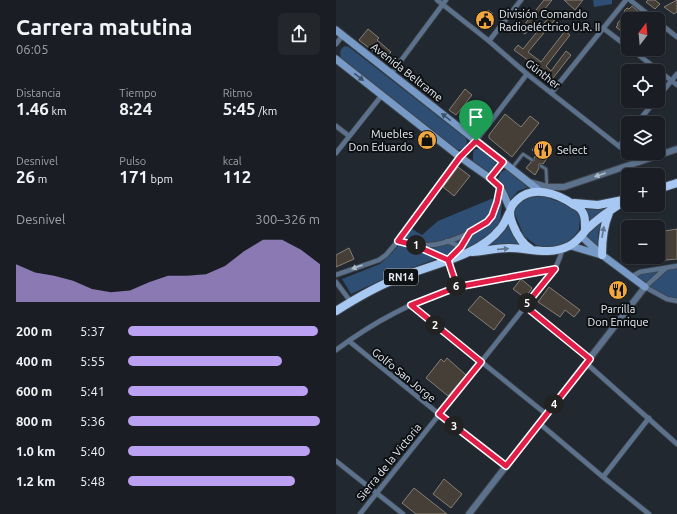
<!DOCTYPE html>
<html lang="es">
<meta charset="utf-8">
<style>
body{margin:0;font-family:Ubuntu,sans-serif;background:#23272c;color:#f1f3f6;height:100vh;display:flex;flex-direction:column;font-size:15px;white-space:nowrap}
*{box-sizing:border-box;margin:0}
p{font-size:13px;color:#9fa2a6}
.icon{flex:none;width:22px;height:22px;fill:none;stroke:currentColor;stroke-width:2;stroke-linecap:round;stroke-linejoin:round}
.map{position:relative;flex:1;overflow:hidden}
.details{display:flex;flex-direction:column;background:#1a1e24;width:336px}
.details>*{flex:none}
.needle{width:26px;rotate:16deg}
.fabs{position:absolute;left:285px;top:12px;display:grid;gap:8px}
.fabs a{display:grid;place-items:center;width:44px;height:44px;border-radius:6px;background:#1a1e24;box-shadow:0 1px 3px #0004,0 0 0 1px #383c41;font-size:20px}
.pin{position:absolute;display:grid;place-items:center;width:34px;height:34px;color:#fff;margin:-41px -17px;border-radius:50% 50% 50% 0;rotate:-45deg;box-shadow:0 0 4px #0007}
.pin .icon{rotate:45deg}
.km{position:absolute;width:20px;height:20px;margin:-10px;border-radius:50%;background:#222;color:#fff;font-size:11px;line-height:20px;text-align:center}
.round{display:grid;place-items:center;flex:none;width:42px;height:42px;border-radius:6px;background:#23272c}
.head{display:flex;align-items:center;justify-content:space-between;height:68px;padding:0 16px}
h1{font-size:22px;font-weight:700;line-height:30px}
.metrics{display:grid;grid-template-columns:repeat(3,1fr);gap:6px;height:68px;padding:4px 16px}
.metrics div{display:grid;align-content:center}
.metrics b{font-size:17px;font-weight:700}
.metrics small{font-size:11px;font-weight:400}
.metrics p{font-size:11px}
.chart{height:112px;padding:8px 16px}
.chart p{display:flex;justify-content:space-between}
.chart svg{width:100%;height:72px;margin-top:4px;fill:#bca0f2;opacity:.7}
ul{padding:0 16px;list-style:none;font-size:13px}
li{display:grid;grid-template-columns:64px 48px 1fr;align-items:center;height:30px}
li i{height:10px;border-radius:5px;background:#bca0f2}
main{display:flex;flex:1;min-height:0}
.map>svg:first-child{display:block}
</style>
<main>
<section class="details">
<div class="head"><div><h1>Carrera matutina</h1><p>06:05</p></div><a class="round"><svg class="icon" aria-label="share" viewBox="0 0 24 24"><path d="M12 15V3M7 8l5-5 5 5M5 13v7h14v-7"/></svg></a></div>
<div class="metrics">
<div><p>Distancia</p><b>1.46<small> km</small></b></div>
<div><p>Tiempo</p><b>8:24</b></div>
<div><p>Ritmo</p><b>5:45<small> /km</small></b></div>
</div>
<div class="metrics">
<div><p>Desnivel</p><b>26<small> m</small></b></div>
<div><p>Pulso</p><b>171<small> bpm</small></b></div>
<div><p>kcal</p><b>112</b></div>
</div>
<div class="chart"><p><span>Desnivel</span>300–326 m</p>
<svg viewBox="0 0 160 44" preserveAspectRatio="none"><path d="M0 44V21L10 26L20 28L30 31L40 36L50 38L60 37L70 32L80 28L90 28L100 27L110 22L120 13L130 6L140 6L150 12L160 21V44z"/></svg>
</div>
<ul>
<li><b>200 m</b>5:37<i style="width:99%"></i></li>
<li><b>400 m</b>5:55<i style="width:80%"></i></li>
<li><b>600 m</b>5:41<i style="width:94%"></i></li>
<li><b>800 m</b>5:36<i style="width:100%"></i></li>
<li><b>1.0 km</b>5:40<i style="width:95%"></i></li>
<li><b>1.2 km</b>5:48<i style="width:87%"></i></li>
</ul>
</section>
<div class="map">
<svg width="341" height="514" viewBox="0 0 341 514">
<rect width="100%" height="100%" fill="#222830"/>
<path fill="#2f4e74" d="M257,0H276V4L258,7Z
M9,46L13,47L130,138L131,142L129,148L123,150L119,148L5,59L4,52L6,48Z
M141,149H145L159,159L160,167L156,172C149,173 142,165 137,161V154L138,150Z
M169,170H173L193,187L182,191L173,201L166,184L162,179L165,172Z
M205,194L220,201L232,204L240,209L244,218L243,230L234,241L217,248L200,245L188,236L178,212L180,204L188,196Z
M155,199L166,202L164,225L153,237L135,246L56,275L15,294L6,279L44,264L56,253L76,229L86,235L102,221Z
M246,205L275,209L252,226Z
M172,218L187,246L149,248L163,236Z
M266,220L262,233L263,247L249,235Z
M341,266V301L331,299L295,277L304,272Z"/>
<path fill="#463f37" stroke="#857e75" d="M208,0H216L189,34L184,30Z
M228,0H247L239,10Z
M312,0H319L324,4L319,9L310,2Z
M341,0V12L338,14L328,7Z
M296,6L303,12L296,19H292V32L287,28L285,31L280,27L282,25L281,24L290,13L288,11L291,8L293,9Z
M152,10L157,14L147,26L142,22Z
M217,12L222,16L192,52L205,62L229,31L234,35L210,66L215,71L230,51L235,55L214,82L210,78L212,75L178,50L182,45L187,49Z
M32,29L43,38L41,40L55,52L48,60L23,40Z
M129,89L136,95L120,115L113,110Z
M139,107L151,115L140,129H137L127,122Z
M169,114L185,127L194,116L203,123L176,157L153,138V135Z
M203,141L216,151L207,164H203V168L199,175L190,168L195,162L198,161V158L201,154L196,150Z
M122,167L134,176L118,196L107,187Z
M341,229V259L307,262L306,257H322V232Z
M13,248L18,259L0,267V255Z
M185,279L196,288L189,298L177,289Z
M213,287L244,310L238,317L229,310L224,317L202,302Z
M144,296L169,315L158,330L132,310Z
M111,358L130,375L112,396L90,378L105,359L108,362Z
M108,479L126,494L115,508L97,494Z
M78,488L111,514H80L66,503Z"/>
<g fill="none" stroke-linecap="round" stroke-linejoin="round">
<g stroke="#3e444b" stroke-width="4.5">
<path id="service" d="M205,166L210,169L211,187
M176,168L187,154L196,160"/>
</g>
<g stroke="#3e444b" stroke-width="6">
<path id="minor" d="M101,0L153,41L191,74L303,162
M294,0L318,19
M322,22L341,37
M267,28L292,47
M153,41L185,0
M0,44L7,35
M295,49L341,85
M55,74L110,0
M216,92L290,0
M322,97L341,74
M301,123L319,101
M0,126L13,136
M283,146L292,135
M0,153L46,95
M62,241L124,157L140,141L191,74
M111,241L125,247
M81,246L112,260
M113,258L125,247L134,233
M112,260L121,287
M330,268L309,287L331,299L341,301
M0,275L43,260L50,255L62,241C73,243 83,246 93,245C109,245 146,230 155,217C161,209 162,197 163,188
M295,277L304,272L341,266
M0,282L15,302
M75,305L210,414
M189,306L254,359
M13,341L103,414L170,466
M0,350C35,324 77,301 119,288C131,284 143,283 155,281C176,277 198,273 219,269
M250,363L341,444
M203,423L267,477L313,514
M0,461L67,514
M267,477L313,418
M24,514L219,269L224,257L226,250"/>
</g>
<g stroke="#3e444b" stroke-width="8">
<path id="tertiary" d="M193,182L211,187H228L341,149
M133,514L309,287"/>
</g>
<g stroke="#3e444b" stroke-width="9">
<path id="secondary" d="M0,30L205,192
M0,59L124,157L154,178L164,187L168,195L174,209
M154,178L167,162
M246,237L266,255L309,287
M235,246L262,254"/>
</g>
<g stroke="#3e444b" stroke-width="10">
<path id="trunk" d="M322,189L341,183
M238,203L262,205L287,200
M195,249C186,244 181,235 177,225C173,215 172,208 181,200C197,185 221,193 238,205C240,206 244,208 245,210C250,215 249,224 249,231
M136,252C148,251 161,248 173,248C193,248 213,256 233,246C241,242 245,236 250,230C262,218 277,208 292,199
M266,255C266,240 267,227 273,213
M0,311C19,299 39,287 60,279C92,265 142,257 164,229C168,225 170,219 173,213"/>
</g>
<use href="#service" stroke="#5b718c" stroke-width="2.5"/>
<use href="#minor" stroke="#5b718c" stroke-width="4.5"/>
<use href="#tertiary" stroke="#5b718c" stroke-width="6"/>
<use href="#secondary" stroke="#779ac6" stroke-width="7"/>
<use href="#trunk" stroke="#a6c8f2" stroke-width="8"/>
</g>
<defs><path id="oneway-solid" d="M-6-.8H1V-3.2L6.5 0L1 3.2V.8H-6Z"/></defs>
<g fill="#3d4f64">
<use href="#oneway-solid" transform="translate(23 77) rotate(38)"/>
<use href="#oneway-solid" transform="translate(110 117) rotate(-142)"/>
</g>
<g fill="#b1bcca">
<use href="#oneway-solid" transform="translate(264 175) rotate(161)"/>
<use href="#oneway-solid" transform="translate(21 267) rotate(160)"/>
</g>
<g fill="#62768e">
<use href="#oneway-solid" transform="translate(267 232) rotate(-80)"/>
<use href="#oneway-solid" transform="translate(167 249) rotate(-5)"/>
</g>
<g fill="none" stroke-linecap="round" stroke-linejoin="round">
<g stroke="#fff" stroke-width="8">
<path id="route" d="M140,141L124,157L62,241L78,245L112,260L121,287L75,305L145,362L103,414L170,466L254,359L189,306L219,269L121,287L112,260L125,247L134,232L151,222L156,216L161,202L164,187L154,178L167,162L140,141"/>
</g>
<use href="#route" stroke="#e11d48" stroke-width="5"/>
</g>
<defs>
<g id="civic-disc" transform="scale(1)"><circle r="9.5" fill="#efa73e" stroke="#0e1114"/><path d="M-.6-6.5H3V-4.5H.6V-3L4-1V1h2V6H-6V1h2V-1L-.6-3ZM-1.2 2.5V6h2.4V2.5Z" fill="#111"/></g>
<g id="shop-disc" transform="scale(1)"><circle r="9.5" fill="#efa73e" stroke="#0e1114"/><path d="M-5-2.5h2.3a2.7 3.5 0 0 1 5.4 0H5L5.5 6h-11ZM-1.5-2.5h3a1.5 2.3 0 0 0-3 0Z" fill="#111"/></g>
<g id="restaurant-disc" transform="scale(1)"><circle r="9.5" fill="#efa73e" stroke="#0e1114"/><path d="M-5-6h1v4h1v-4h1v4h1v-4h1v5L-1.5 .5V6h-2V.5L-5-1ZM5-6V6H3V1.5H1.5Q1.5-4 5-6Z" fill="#111"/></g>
</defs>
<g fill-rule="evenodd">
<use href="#civic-disc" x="149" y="20"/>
<use href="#shop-disc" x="91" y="140"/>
<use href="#restaurant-disc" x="207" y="150"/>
<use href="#restaurant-disc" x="282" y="290"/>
</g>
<g text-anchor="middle" stroke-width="4" stroke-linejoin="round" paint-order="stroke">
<rect fill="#0e1114" stroke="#a8acb0" stroke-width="1" x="48" y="269" width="34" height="16" rx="3"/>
<g font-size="10" font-weight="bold" fill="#eaeef3">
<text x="65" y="281">RN14</text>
</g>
<g font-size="11" fill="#eaeef3" stroke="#0e1114" text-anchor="start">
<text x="163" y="18">División Comando<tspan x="163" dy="13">Radioeléctrico U.R. II</tspan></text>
<text x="77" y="138" text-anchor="end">Muebles<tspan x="77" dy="13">Don Eduardo</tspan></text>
<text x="221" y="154">Select</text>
<text x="282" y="313" text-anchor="middle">Parrilla<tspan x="282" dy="13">Don Enrique</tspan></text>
</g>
<g font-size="11" fill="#eaeef3" stroke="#0e1114">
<text transform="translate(71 72) rotate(38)" y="4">Avenida Beltrame</text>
<text transform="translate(207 74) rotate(38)" y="4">Günther</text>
<text transform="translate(68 375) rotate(39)" y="4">Golfo San Jorge</text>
<text transform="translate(53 462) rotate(-51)" y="4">Sierra de la Victoria</text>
</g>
</g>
</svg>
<div class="fabs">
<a><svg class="needle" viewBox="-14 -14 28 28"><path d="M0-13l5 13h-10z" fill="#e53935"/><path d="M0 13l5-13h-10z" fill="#9fa2a6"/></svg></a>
<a><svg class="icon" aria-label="locate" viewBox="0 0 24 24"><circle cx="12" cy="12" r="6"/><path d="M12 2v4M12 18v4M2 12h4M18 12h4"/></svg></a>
<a><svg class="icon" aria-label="layers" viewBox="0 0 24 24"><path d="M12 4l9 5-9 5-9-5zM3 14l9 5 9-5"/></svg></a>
<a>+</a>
<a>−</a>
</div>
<div class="pin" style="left:140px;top:141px;background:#1e9e55"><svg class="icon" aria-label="arrive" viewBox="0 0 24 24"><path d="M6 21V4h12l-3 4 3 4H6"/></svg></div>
<b class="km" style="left:80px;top:245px">1</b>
<b class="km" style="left:99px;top:325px">2</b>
<b class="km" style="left:118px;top:426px">3</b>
<b class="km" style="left:218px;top:404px">4</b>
<b class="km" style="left:191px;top:303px">5</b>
<b class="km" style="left:120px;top:286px">6</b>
</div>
</main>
